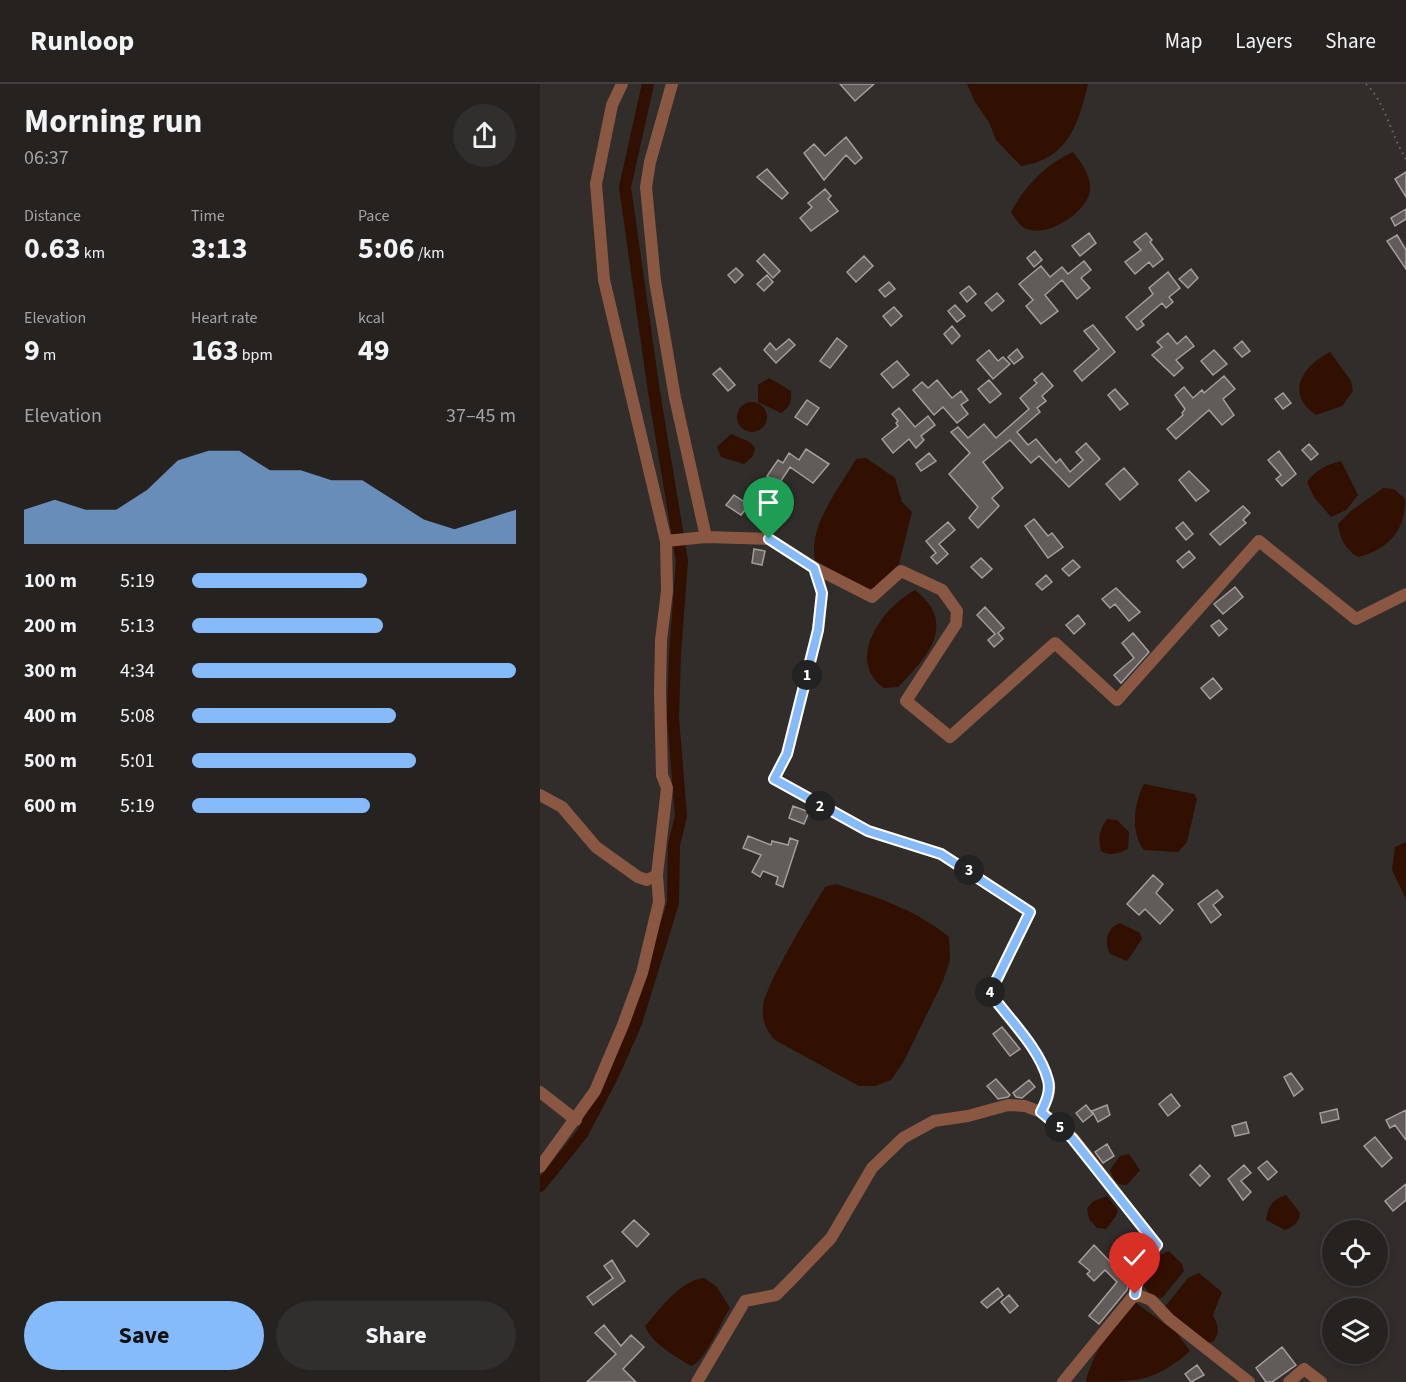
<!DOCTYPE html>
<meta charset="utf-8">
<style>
body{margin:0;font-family:"Source Sans 3",sans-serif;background:#312f2d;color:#f1f3f6;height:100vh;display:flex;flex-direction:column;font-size:22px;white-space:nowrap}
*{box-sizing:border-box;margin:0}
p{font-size:20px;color:#a3a4a5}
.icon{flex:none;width:33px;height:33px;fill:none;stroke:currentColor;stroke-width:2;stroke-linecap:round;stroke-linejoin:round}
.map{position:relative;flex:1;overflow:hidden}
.sheet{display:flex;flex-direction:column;background:#252220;width:540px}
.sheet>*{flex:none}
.buttons{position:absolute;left:782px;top:1136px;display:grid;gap:12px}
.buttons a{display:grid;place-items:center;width:66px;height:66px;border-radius:50%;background:#252220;box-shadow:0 3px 9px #0003,0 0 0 2px #423f3e;font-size:30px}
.pin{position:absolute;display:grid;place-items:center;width:51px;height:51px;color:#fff;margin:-62px -26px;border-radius:50% 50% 50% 0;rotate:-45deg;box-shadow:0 0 6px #0007}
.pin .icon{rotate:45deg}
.km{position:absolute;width:30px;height:30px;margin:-15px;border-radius:50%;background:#222;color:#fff;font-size:16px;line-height:30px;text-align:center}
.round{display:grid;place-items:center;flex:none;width:63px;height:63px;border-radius:32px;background:#312f2d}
.overview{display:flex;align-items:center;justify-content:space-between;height:102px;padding:0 24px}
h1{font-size:33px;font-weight:700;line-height:45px}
.figures{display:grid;grid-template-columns:repeat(3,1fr);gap:9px;height:102px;padding:6px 24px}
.figures div{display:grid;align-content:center}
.figures b{font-size:30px;font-weight:700}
.figures small{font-size:16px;font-weight:400}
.figures p{font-size:16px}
.chart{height:168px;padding:12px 24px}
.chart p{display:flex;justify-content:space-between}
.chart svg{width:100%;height:108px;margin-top:6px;fill:#86bbfb;opacity:.7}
.action{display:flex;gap:12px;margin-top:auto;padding:12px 24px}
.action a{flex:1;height:69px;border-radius:36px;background:#86bbfb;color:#111;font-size:24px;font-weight:700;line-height:69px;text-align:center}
.action a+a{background:#312f2d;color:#f1f3f6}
ul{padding:0 24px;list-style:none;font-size:20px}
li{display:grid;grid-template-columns:96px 72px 1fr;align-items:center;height:45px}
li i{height:15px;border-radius:8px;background:#86bbfb}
header{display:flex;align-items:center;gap:36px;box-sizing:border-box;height:84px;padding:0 30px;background:#252220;border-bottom:2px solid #423f3e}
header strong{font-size:28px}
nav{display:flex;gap:33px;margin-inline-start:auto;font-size:21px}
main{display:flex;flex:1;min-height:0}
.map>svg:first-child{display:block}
</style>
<header>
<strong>Runloop</strong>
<nav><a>Map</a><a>Layers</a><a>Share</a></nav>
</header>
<main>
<section class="sheet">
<div class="overview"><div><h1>Morning run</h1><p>06:37</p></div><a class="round"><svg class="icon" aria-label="share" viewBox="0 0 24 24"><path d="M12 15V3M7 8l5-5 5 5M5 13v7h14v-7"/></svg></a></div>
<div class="figures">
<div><p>Distance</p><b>0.63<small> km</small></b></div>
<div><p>Time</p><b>3:13</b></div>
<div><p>Pace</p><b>5:06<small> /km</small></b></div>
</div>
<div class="figures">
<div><p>Elevation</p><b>9<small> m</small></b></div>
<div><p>Heart rate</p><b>163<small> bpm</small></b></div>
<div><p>kcal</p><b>49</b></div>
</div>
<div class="chart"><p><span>Elevation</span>37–45 m</p>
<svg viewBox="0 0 160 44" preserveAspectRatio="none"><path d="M0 44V30L10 26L20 30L30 30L40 22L50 10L60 6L70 6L80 14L90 14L100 18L110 18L120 26L130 34L140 38L150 34L160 30V44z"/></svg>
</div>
<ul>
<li><b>100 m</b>5:19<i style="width:54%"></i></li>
<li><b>200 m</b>5:13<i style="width:59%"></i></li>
<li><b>300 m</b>4:34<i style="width:100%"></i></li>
<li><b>400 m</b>5:08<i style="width:63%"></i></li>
<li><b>500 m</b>5:01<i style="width:69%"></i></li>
<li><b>600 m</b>5:19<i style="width:55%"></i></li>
</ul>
<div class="action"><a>Save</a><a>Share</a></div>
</section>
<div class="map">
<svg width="866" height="1298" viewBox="0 0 866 1298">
<rect width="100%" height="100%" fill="#312d2b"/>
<path fill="#310f01" d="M427,0H548C538,41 528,75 481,82L456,56L449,38L435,18Z
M533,68C542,79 551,92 550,106C548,129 503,157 483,143C478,140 474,132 471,128C485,102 506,80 533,68Z
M790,268L811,297L813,307L802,322L776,331C744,309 763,282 790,268Z
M229,294L251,307C252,318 250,323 241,329L218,318V301Z
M197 333a15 15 0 1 1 30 0a15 15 0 1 1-30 0Z
M191,350L210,358L215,364L213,372L204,380L181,373L177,363Z
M326,374L355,394L362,418L372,428L359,480L336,503L326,506L275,476C268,441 300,404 316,375Z
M801,377L818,411L806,426L791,433L774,413L767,398C777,385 786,381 801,377Z
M843,404L854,405L865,415C866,447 847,466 818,473C805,465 800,455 798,440L811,427Z
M375,506C418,540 388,572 358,603L344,604C304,576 343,523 375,506Z
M604,700L654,710L657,715L647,758L638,768L604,766C590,749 594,719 604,700Z
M567,735L577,736L589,748L588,765C579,769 571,773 561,767C558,753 559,747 567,735Z
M866,758V815L852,786L855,763Z
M296,800C336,813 377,826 409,853L410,876L403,897L364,977L351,996L335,1002H319L235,956C226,946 222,937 223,923C225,901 272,825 285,803Z
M580,839L600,849L602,855L587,877L570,870C564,859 566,844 580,839Z
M589,1070L600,1086L587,1101C576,1102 574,1095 570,1086L580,1072Z
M746,1111L760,1129C759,1139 754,1142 745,1146L726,1136C729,1121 732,1116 746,1111Z
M567,1112L578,1126L576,1132L566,1145L557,1144L549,1135L547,1124L554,1117Z
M629,1167L642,1180L644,1187L622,1214C611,1213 607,1208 602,1198C605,1183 614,1173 629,1167Z
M659,1189L682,1208L673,1231C678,1242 681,1247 673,1258L665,1259L624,1224L648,1194Z
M164,1194L177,1203L190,1224C181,1238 165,1277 151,1282C134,1271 113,1261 105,1242C120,1225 141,1196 164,1194Z
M596,1219L636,1248L650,1267C615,1298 595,1298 548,1298L546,1296C554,1268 573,1237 596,1219Z"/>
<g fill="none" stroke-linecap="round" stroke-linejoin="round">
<path stroke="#310f01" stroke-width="12" d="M0,1102L42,1050L72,993L96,939L133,819L134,761L141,732L133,633L135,571L142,477L114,308L85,103L108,0"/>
</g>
<path fill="#615c5a" stroke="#a39d9b" stroke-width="1.5" d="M300,0H334L315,17Z
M306,53L322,74L315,80L306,71L284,96L264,69L274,60L285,72Z
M227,85L248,109L242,115L217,93Z
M866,88V113L855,95Z
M285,105L291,112L288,115L298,127L271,147L260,134L272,123L268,119Z
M866,125V135L855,142L851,134Z
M549,149L556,159L540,172L532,162Z
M606,149L612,156L610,158L623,175L613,183L609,178L595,190L585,178L601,166L594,158Z
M857,151L866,166V185L847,157Z
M495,167L502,176L494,183L487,174Z
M224,170L240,187L233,194L217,177Z
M324,172L333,182L316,198L307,188Z
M544,177L551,186L541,194L550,204L537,215L522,196L505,211L518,227L501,240L486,222L493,216L479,200L501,182L510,193L522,183L528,190Z
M196,184L203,191L195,199L188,191Z
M651,185L658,194L648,204L639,195Z
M628,188L640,204L629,213L633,218L626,224L622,219L601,237L604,241L597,246L586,233L613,210L609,204Z
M227,191L233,198L224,207L217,200Z
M349,198L355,205L345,213L339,206Z
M429,202L436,210L427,218L420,209Z
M457,209L464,217L452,227L445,219Z
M415,221L425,232L417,238L408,227Z
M354,223L362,232L351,242L343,232Z
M553,241L575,268L542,297L534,287L559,265L544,247Z
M412,242L420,252L412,260L404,250Z
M628,249L637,260L646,252L654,262L636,276L643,284L634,292L612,271L622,263L617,258Z
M297,254L307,262L290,284L280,277Z
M249,255L255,261L236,279L224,266L230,259L236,266Z
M702,257L710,267L702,273L694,264Z
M477,265L483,273L474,280L468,273Z
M449,266L458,277L463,273L470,280L453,295L437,276Z
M674,266L687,280L673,291L661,277Z
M357,277L369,291L353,304L341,290Z
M180,284L195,301L188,307L173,290Z
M502,289L513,302L502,312L506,317L497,324L500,328L477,348L488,361L496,355L516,379L520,375L530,388L543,376L536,368L546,359L560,375L529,403L499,372L491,379L470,356L443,378L463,404L452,414L459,422L438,444L429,434L438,423L409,390L430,369L411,348L418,343L428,354L444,340L456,354L489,325L480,314L497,299L494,296Z
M684,292L695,305L683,315L694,331L682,341L669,326L636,355L627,345L643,331L642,329L645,325L635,311L644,303L653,314L662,306L664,309Z
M397,296L412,314L421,307L428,316L421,321L428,330L417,339L403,323L394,331L373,306L382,298L388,304Z
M449,296L461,310L450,319L438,305Z
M575,305L588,320L580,326L568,311Z
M743,309L751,319L743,325L735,315Z
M267,316L279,324L267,341L255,333Z
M359,324L375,343L388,332L395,341L381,352L384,356L376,364L369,355L353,369L342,355L358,342L356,339L358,337L352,330Z
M769,360L778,370L771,376L762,366Z
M266,365L289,380L273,399L250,383L239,400L227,392L238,376L243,379L249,369L259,376Z
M739,367L756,390L742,402L736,395L741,391L728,376Z
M389,369L396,377L381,387L376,380Z
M584,384L598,400L580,416L566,400Z
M649,387L669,407L656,417L639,396Z
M194,411L209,421L201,431L186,421Z
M703,422L710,429L703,436L706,439L680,461L670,450Z
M494,435L508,452L512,449L523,463L508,474L485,442Z
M408,438L415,446L399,460L408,470L397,480L391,473L396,469L386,457Z
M643,438L653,450L646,456L636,444Z
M214,465L225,467L222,481L212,479Z
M649,467L655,474L643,484L637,477Z
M441,474L452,485L442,494L431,483Z
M533,476L540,483L529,492L522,485Z
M506,491L512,498L502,506L496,500Z
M695,503L703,513L683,530L674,520Z
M576,504L600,528L589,537L575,520L570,524L562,515Z
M445,523L464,544L458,549L463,555L454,563L448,556L455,550L437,531Z
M538,531L545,540L534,550L526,541Z
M679,536L687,545L679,552L671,542Z
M593,549L609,568L581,599L574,591L594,574L582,559Z
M673,594L682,605L670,615L661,604Z
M253,722L269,728L264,740L249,734Z
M208,752L231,761L232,757L248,761L250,754L258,757L243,803L236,800L238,793L223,787L220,793L212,788L221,771L203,764Z
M613,791L623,800L616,809L633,826L620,840L605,825L599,831L587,820Z
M677,806L683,813L673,821L681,831L671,839L658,820Z
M462,943L480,965L470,972L453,950Z
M751,989L763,1005L754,1012L744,993Z
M456,995L470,1011L468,1013L458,1015L447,1002Z
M489,996L495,1003L482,1014L476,1013L473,1009Z
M631,1010L640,1022L628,1032L619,1020Z
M546,1021L553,1030L543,1038L536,1029Z
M567,1021L570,1031L558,1038L552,1027Z
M797,1025L799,1035L782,1039L780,1029Z
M866,1026V1056L855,1041L850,1044L846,1036Z
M706,1038L709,1049L695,1052L692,1042Z
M835,1053L852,1074L842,1083L824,1062Z
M567,1060L574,1072L563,1079L555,1068Z
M727,1077L737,1088L728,1096L718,1084Z
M660,1081L670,1092L660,1102L650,1091Z
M704,1081L711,1089L701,1097L711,1108L703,1116L688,1095Z
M866,1100V1116L853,1127L845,1117Z
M94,1136L109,1150L97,1163L82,1148Z
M554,1161L575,1183L573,1185L589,1197L587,1206L559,1240L549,1232L577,1198L565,1186L554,1197L547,1190L550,1187L539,1178Z
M72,1176L85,1197L53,1221L47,1213L73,1194L64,1182Z
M458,1204L463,1211L447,1224L441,1218Z
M469,1211L478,1222L470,1229L461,1218Z
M64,1241L81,1262L91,1251L104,1263L83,1285L96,1298H47L76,1270L55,1249Z
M742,1263L756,1281L732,1298H726L716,1284Z
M657,1281L664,1291L651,1298L645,1290Z"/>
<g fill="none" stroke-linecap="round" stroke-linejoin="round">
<path stroke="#6f6c6a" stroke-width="2" stroke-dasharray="1.5 4.5" stroke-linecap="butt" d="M826,0C846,19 851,52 866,75"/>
<path stroke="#895742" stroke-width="12" d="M132,0L110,78L106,103L115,197L135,314L166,453
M126,457L166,453L229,455L275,484L282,509L278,546L247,670L234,695L328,747L401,770L490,828L450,909C469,935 500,965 508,996C512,1007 506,1018 501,1028L533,1054L617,1161L599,1185L595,1210L611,1216L629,1235L709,1298
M275,484L332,513L361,487L402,506L417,527L416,540L366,617L410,653L515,559L577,616L719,457L816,535L866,510
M0,711L22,723L56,763L98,793L107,796L117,791L127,704L122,691L120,607L121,556L127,507L126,457L64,196L56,100L72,21L82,0
M0,1008L36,1036
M0,1083L55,1007L83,941L102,889L119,818L117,791
M157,1298L205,1217L236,1211L250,1197L291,1154L332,1084L363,1054L394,1037L428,1032L468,1021L485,1022L501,1028
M523,1298L595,1210
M749,1298L764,1285L781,1298"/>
</g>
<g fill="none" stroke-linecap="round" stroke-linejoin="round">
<g stroke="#fff" stroke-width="12">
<path id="route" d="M229,455L274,484L282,509L278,546L247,670L234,695L328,747L401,770L490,828L450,909C469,935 500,965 508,996C511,1007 506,1018 501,1028L532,1054L617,1161L599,1185L595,1210"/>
</g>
<use href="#route" stroke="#86bbfb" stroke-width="8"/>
</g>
</svg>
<div class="buttons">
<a><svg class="icon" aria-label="locate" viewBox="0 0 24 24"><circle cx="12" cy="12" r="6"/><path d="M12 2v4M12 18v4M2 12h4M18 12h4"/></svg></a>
<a><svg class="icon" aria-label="layers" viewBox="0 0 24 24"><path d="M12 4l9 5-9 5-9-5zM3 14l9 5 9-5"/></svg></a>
</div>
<div class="pin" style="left:229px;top:455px;background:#1e9e55"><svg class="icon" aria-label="arrive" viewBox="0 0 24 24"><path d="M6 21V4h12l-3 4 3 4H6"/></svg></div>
<div class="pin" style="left:595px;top:1210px;background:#d93025"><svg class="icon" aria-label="check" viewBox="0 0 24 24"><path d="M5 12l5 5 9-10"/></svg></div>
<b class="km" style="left:267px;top:591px">1</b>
<b class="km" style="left:280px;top:722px">2</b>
<b class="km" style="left:429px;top:786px">3</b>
<b class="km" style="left:450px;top:908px">4</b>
<b class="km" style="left:520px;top:1043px">5</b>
</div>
</main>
